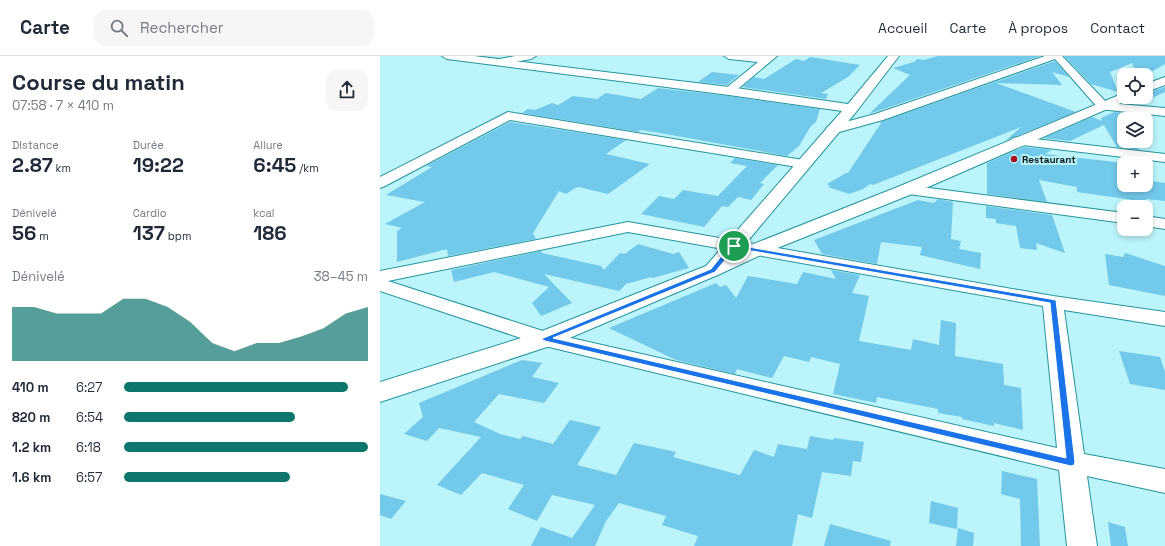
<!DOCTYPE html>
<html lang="fr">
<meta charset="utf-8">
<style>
body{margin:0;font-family:"Space Grotesk",sans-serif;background:#f6f6f7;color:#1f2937;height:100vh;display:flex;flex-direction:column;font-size:15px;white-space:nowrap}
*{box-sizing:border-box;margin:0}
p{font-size:13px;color:#747a83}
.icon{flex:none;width:22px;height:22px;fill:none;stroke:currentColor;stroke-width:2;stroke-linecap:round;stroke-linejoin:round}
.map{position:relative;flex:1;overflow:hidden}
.panel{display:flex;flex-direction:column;background:#fff;width:380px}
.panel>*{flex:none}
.tools{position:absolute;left:737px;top:12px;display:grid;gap:8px}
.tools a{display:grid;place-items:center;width:36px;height:36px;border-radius:8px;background:#fff;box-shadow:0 2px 6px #0003;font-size:20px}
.pin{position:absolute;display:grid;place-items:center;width:34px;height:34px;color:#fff;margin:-17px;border:2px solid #fff;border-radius:50%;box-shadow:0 1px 4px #0007}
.round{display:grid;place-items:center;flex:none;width:42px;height:42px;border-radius:12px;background:#f6f6f7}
.headline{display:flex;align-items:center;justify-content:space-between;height:68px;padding:0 12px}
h1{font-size:22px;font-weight:800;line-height:30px}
.metrics{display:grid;grid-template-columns:repeat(3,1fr);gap:6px;height:68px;padding:4px 12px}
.metrics div{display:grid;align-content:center}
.metrics b{font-size:20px;font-weight:800}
.metrics small{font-size:11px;font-weight:400}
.metrics p{font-size:11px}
.chart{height:112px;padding:8px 12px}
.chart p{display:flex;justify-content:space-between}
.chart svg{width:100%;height:72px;margin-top:4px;fill:#0f766e;opacity:.7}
ul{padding:0 12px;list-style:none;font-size:13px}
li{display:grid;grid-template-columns:64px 48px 1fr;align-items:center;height:30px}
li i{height:10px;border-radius:5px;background:#0f766e}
header{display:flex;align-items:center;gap:24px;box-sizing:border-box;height:56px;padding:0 20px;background:#fff;border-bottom:1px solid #e0e1e3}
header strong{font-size:19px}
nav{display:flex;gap:22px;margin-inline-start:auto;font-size:14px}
.search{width:280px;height:36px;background:#f6f6f7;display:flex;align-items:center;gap:10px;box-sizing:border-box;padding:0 14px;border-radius:12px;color:#747a83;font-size:15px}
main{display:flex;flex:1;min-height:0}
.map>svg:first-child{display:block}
</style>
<header>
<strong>Carte</strong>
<div class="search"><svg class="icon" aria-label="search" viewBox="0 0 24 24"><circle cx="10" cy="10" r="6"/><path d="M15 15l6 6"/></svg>Rechercher</div>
<nav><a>Accueil</a><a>Carte</a><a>À propos</a><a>Contact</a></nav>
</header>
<main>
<section class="panel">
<div class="headline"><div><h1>Course du matin</h1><p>07:58 · 7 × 410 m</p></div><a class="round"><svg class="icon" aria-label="share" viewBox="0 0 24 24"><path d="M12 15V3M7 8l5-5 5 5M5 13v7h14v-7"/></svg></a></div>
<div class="metrics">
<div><p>Distance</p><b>2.87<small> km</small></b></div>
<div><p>Durée</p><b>19:22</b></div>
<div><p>Allure</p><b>6:45<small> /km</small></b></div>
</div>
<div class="metrics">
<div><p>Dénivelé</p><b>56<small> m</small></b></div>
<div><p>Cardio</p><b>137<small> bpm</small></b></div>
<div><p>kcal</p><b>186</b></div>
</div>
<div class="chart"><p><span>Dénivelé</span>38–45 m</p>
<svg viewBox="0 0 160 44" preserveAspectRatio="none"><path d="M0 44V11L10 11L20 15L30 15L40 15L50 6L60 6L70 11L80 20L90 33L100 38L110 33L120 33L130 29L140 24L150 15L160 11V44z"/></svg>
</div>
<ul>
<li><b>410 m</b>6:27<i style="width:92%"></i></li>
<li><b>820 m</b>6:54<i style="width:70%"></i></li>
<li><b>1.2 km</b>6:18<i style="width:100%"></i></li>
<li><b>1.6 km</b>6:57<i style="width:68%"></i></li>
</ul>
</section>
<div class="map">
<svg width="785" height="490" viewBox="0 0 785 490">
<rect width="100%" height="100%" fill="#bbf4fa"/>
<path fill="#72c9ea" d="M558,0H660L489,58L530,19L513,12L534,6L537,3L544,4Z
M684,0H785V8L766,19H757L752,7L730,16L738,36L711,28Z
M430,1L480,9L468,21L441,37L448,38L446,43L362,31L374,21L384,23L416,3L424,5Z
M675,5L689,21L672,16L682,29L616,27L696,56L625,85L641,71L493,129L490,128L483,133L469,138L448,131L450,130L447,128L466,117H468L501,67L500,66Z
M332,16L359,19L347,29L318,26Z
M785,31V36L768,44L766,37Z
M278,32L349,40L440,53L436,66L431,70L419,90L407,100L280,77L260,74L258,76L142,57L148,53L155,54L172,47L178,49L193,40L217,43L226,37L261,43Z
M734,56L746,57L748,63H744V85H756L759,94L737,91L724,69L690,85L663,82L712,61L722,65L721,62Z
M130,66L246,84L226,98L270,108L228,138L199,131L195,132L186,138L179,135L153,177L156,183L68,200L67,193L17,206V175L22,172L5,168L45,146L6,139L52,111L46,110Z
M644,91L672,94L665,98L744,107V129H766V111L771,125L785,127V145L766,143L767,146L697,136V131L659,124L667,146L607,138V107Z
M355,102L398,109L380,127L384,128L371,144L358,141L348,151L342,150L324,171L261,158L279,140L294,143L303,134L338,140L367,110L350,107Z
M558,143L573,146L571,183L581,185L579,193L601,197L600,213L540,199L542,191L501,186L497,208L442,198L434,184L538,144L554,147Z
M606,150L672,159L685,197L656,187L657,194L640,192L636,170L616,167V163L606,162Z
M258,188L293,198L299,196L309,212L272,222L271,221L246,228L239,235L164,218L192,247L161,260L152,247L169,231L114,216L74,226L71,214L161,195L162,197L221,210L224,214L240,197L245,198Z
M745,197L785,210V240L729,229L725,198L743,201Z
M451,214L480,219L472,237L489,240L479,285L531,294L533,283L559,289L561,264L576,267L575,300L623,308L624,329L641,332L643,374L614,367V370L582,363V361L558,357V353L497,341L496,347L453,338L460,308L431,301L429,306L404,300L392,322L357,313L355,318L296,304L229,272L336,227L340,231L346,229L356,242L368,220L417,228L423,216L456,223Z
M739,295L780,301L785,316V334L750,328Z
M142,304L162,307L152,321L179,327L164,347L119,338L94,366L120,378L140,383L143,380L173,388L190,364L221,371L197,409L236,419L254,387L296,396L293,401L360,419L374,394L394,401L398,388L427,393L430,380L453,384L454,382L484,386L481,406L473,405L471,420L442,416L432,462L418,458L412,490H314L318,480L282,469L286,460L239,447L226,465L215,490H151L161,471L192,482L215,449L172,439L157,465L128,453L144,429L102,417L81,439L57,429L101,381L59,372L47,385L24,378L43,361L39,347Z
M622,415L657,423L660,490H641L640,443L621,438Z
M0,438L26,445L11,463L0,459Z
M551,445L578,452L577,473L549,467Z
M728,466L745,471L748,490H731Z
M450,468L511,485L510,490H444Z
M578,472L594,477L593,490H576Z"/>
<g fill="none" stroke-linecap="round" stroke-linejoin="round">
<g stroke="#24949f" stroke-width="2">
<path id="street" d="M135,0H156L151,3L119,9L114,6L115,4Z
M344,0H397L353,37H345L343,35L345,33L378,6L349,3Z
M665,0H682L727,47L785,52V60L719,53L675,3L503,64L452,78L447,77L446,74L447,71L495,58Z
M128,56L423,104L428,105L430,108L428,111L423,112L130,64L5,130L0,132V121Z
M638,81L785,98V106L633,88L631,85L633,82Z
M526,129L744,157V167L521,137L518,134L521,131Z
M766,160L785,163V173L766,170Z
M248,166L673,240L785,256V270L684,254L704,398L785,413V437L707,420L717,490H687L679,414L165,290L0,235V215ZM248,176L663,250L677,392L169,277L8,225Z"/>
</g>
<g stroke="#24949f" stroke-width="2">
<path id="secondary" d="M62,0H94L349,31L468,48L508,0H519L476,56L340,218L333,220L326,218L323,214L326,210L462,55L349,39L67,3Z"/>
</g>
<g stroke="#24949f" stroke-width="2">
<path id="primary" d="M785,21V29L766,36V28Z
M744,37V41H750L748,44L532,138L385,197L340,218L173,289L0,346V326L157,277L326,210L371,189L520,130Z"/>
</g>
<use href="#street" fill="#fff" fill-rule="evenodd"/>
<use href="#secondary" fill="#fff" fill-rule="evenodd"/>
<use href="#primary" fill="#fff" fill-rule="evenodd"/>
</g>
<path fill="#1a73e8" stroke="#fff" fill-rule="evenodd" d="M351,188L676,244L695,406L694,409L691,410L165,285L161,283L331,213ZM355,192L670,247L686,402L173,282L335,216Z"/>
<circle fill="#a50b1c" stroke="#bbf4fa" stroke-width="1.5" cx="634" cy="103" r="4"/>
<g text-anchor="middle" stroke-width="4" stroke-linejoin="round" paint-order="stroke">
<g font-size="10" font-weight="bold" fill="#03191b" stroke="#bbf4fa" text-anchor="start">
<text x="642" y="107">Restaurant</text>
</g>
</g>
</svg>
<div class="tools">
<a><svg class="icon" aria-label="locate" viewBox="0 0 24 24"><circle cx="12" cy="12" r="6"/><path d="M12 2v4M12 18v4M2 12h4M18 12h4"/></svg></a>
<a><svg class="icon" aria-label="layers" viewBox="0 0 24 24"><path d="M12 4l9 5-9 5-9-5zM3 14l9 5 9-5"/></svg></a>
<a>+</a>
<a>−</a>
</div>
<div class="pin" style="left:354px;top:190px;background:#1e9e55"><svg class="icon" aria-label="arrive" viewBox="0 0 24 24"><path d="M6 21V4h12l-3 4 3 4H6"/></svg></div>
</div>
</main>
